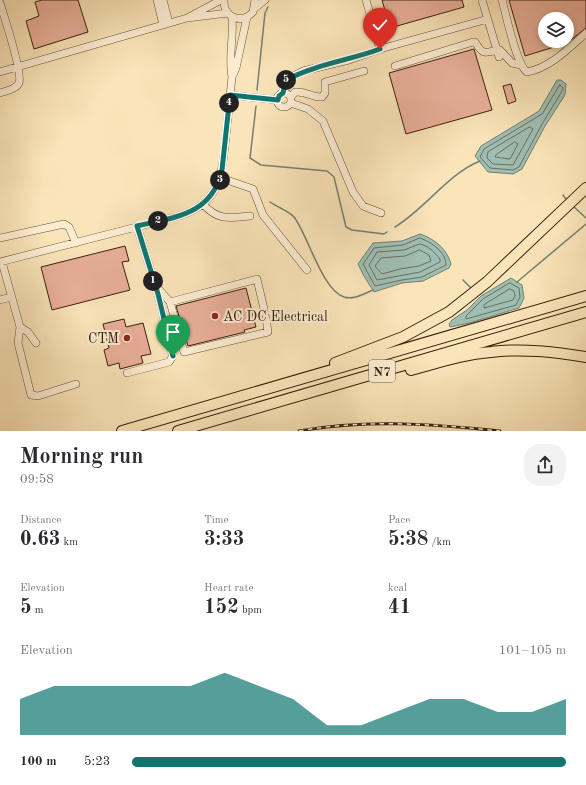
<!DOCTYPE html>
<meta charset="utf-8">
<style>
body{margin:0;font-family:"Old Standard TT",serif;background:#f2f2f3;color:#2b2b33;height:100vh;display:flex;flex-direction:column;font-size:15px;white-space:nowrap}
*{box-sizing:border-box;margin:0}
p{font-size:13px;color:#7c7c81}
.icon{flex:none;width:22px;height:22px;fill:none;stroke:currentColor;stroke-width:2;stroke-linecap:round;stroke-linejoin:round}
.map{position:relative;height:431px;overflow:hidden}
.sheet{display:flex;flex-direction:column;background:#fff;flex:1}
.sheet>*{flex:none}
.buttons{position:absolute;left:538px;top:12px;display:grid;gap:8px}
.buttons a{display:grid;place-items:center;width:36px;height:36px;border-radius:50%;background:#fff;box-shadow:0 2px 6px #0003;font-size:20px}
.pin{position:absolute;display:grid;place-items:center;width:34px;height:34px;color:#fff;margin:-41px -17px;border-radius:50% 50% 50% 0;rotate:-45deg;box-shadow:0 0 4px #0007}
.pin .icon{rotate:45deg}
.km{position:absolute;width:20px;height:20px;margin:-10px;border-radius:50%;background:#222;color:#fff;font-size:11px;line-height:20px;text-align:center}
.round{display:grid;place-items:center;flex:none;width:42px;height:42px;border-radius:16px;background:#f2f2f3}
.headline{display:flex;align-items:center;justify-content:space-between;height:68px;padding:0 20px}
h1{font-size:22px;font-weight:800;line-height:30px}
.metrics{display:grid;grid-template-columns:repeat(3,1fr);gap:6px;height:68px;padding:4px 20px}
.metrics div{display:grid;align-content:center}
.metrics b{font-size:20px;font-weight:800}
.metrics small{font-size:11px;font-weight:400}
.metrics p{font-size:11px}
.chart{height:112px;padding:8px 20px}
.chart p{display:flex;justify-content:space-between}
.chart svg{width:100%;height:72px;margin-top:4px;fill:#0f766e;opacity:.7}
ul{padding:0 20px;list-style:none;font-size:13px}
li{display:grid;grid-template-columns:64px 48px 1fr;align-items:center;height:30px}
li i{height:10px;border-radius:5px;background:#0f766e}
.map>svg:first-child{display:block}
</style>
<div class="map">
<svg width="586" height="431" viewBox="0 0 586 431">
<rect width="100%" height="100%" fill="#fae4b9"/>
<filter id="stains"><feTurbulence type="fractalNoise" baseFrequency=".005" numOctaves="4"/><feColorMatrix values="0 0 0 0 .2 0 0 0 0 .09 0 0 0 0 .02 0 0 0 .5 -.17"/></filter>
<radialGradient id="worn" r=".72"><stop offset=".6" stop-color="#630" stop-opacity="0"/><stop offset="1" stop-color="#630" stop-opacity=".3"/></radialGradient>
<path fill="#9ebeb2" stroke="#757f70" d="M557,80H561L566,84L565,95L545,126L522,169L513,174L488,172L475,156L481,146L539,111Z
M420,234C435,239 447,249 451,264L449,268L423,281L402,283L374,292L364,276L358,264L373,243L402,241Z
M511,278L522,285L524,298L519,308L469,323L450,327L449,324L452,320L467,310L481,296Z"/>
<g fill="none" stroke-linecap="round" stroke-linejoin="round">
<path stroke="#6b6f60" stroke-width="1" d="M560,85L563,88L561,93L542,124L519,167L513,170L490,168L480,157L484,149L542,114Z
M530,127L533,129L513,165L493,164L487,158L488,152Z
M515,142L518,144L510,159L495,157L496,155Z
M420,238C431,242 446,252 446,265L422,277L402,280L375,286L363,264L374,248L403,245Z
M420,244C429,246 434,252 440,259V262L420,272L377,280L369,265L377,252L404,250Z
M420,250L429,255L431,261L419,266L400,269L382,274L375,266L381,258L405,256Z
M510,283L519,288L520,297L516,305L466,319V316L483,299Z
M510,289L514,291L515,296L513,300L484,308V305Z"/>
<path stroke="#757f70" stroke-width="1.5" d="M257,90L265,13L268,7
M256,106L250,158L261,165L327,171L334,177L346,227L352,230L384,234L387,232
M563,195L566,199
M270,202C277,207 289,211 294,217C307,233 322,290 344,297C353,300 364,294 373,290
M574,207L586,218
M395,227C425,209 449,173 480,161
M463,280L472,289
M517,282L586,224"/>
</g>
<path fill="#e9af99" stroke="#38200e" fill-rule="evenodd" d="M42,0H78L88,32L34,49L26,21L39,16L35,2Z
M382,0H462L464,7L390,28Z
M509,0H586V28L567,43L525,56ZM545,19H567V41H545Z
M474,49L492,110L406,134L389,73Z
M511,84L516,101L508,104L503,86Z
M125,246L129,261L122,262L130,290L52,310L41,267Z
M246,288L256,327L244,330L245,332L188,346L176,306Z
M124,319L126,327L143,323L151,354L141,356L143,363L120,369L119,363L108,366L104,350L109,348L103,324Z"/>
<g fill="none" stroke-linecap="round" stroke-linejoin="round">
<g stroke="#685139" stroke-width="8">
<path id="minor" d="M157,0L163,25
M163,0L169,23
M224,0C223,17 241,25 253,12L255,0
M366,0L380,49L488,19
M482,0L499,57
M502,0C506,14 516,64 527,72C550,68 569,48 586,33
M0,3C4,16 23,73 19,83C16,89 6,91 0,93
M255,8L265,0
M187,18L221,0
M395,66L473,42H475C485,58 485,51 500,50L512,63L521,65
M0,72L187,18L228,13
M232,77C228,57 234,37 232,17
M283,93L286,80L303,71L349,60L380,49
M277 100a7 7 0 1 1 14 0a7 7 0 1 1-14 0Z
M230,95L277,100
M291,97L295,92C308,91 312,98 322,97L325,93V82L364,71
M291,103L308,109L323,121L353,192L363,206L381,213
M221,178L253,189L263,215L307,270
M203,204C218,221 229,218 250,216
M0,238L64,224L69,227L76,243
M0,262L179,216C221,203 222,174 226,135C228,116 230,96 232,77L236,68L247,17
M2,262L20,327
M157,287L170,302L184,352L268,332L266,318
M0,300L11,297
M170,302L257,279L264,309
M20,327L18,343L31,395L38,396L76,384
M20,327L28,332L36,343
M127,373L169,362L173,356L158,294L137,226"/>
</g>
<g stroke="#38200e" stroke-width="12">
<path id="highway" d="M335,363L403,337L449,312L487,282L586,188
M411,370C437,363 464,354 491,352C523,348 554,352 586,357
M122,431L586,296
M178,431L586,312"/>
</g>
<use href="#minor" stroke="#fcedd2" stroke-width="7"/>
<use href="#highway" stroke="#fae4b9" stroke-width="10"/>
<g stroke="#38200e" stroke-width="3">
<path id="rail" d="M299,431C367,419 433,424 500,431"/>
</g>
<use href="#rail" stroke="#fcedd2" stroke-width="1.5" stroke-dasharray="4.5" stroke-linecap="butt"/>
</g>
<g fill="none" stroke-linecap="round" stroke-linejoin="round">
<g stroke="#fff" stroke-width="8">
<path id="route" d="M173,356L158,294L137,226C175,217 212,215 222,170L230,95L278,100L279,96L283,93L286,80C314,65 350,60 380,49"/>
</g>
<use href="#route" stroke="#0f766e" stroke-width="5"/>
</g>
<g fill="#8f2418" stroke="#fcedd2" stroke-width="1.5">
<circle cx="215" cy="316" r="4"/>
<circle cx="127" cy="338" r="4"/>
</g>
<g text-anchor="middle" stroke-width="4" stroke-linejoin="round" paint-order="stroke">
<rect fill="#fcedd2" stroke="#735e49" stroke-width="1" x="369" y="360" width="26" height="22" rx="3"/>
<g font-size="13" font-weight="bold" fill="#38200e">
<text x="382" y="376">N7</text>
</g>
<g font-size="14" fill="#38200e" stroke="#fcedd2" text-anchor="start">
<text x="223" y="321">AC DC Electrical</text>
<text x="119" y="343" text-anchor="end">CTM</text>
</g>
</g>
<rect width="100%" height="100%" filter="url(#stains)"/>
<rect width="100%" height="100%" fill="url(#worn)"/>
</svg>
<div class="buttons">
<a><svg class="icon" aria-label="layers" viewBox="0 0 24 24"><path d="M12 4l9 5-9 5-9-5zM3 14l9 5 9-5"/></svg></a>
</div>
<div class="pin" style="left:173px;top:356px;background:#1e9e55"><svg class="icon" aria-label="arrive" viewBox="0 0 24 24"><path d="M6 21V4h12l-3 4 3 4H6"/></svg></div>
<div class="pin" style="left:380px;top:49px;background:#d93025"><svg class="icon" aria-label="check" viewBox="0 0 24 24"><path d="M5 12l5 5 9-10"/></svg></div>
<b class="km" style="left:153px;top:281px">1</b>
<b class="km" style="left:158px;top:221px">2</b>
<b class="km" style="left:220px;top:180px">3</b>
<b class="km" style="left:229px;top:103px">4</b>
<b class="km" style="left:286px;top:80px">5</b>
</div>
<section class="sheet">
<div class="headline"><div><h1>Morning run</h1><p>09:58</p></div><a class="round"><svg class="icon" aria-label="share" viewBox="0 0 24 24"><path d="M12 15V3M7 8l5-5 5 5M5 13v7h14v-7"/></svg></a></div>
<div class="metrics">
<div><p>Distance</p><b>0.63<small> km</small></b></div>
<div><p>Time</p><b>3:33</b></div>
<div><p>Pace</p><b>5:38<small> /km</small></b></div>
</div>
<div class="metrics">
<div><p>Elevation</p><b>5<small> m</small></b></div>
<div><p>Heart rate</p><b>152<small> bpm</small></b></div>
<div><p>kcal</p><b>41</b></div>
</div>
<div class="chart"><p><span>Elevation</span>101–105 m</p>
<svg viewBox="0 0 160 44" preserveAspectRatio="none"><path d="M0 44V22L10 14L20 14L30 14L40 14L50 14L60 6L70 14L80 22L90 38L100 38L110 30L120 22L130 22L140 30L150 30L160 22V44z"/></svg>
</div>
<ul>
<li><b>100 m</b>5:23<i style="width:100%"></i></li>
</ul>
</section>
